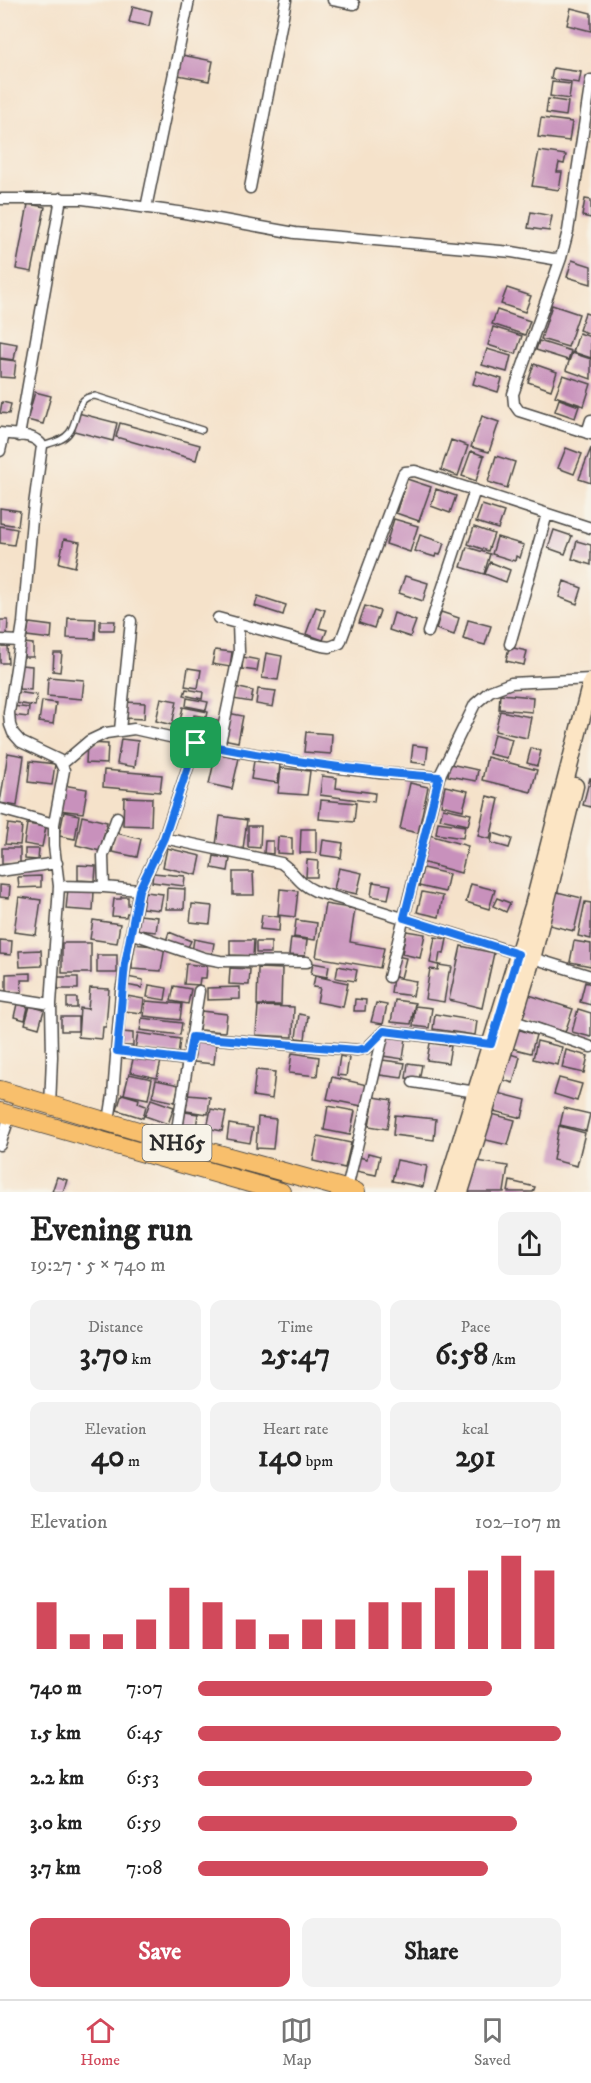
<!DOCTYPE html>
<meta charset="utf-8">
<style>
body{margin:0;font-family:"IM FELL DW Pica",serif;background:#f2f2f2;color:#222;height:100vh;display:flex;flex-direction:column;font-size:22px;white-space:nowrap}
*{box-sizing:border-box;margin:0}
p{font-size:20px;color:#767676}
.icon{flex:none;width:33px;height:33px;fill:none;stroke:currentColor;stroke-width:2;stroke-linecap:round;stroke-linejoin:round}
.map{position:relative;height:1192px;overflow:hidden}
.panel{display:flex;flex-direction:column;background:#fff;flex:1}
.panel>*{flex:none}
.pin{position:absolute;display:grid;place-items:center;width:51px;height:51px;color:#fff;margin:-26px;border-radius:12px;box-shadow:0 3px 9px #0006}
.round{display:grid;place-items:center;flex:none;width:63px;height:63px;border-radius:12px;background:#f2f2f2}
.overview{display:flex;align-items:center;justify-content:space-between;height:102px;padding:0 30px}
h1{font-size:33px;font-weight:800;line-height:45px}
.figures{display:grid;grid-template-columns:repeat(3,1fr);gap:9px;height:102px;padding:6px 30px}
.figures div{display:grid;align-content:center;border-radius:12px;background:#f2f2f2;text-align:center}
.figures b{font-size:30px;font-weight:800}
.figures small{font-size:16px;font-weight:400}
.figures p{font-size:16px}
.chart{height:168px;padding:12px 30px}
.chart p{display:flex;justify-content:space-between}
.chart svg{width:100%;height:108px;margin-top:6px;stroke:#d1495b;stroke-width:6}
.button{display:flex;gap:12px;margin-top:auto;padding:12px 30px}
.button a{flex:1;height:69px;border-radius:12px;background:#d1495b;color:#fff;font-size:24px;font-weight:800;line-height:69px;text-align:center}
.button a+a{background:#f2f2f2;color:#222}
ul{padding:0 30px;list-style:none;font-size:20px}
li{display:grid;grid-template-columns:96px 72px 1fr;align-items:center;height:45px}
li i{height:15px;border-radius:8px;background:#d1495b}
.tabs{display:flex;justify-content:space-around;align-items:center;height:84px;border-top:2px solid #e0e0e0;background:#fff;font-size:16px;color:#767676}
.tabs a{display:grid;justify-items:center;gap:3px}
.tabs .selected{color:#d1495b}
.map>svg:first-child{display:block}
</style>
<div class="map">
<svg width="591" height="1192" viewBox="0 0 591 1192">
<rect width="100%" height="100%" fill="#f7f3e8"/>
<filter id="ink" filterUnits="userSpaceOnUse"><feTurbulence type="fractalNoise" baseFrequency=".0167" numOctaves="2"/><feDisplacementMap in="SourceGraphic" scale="12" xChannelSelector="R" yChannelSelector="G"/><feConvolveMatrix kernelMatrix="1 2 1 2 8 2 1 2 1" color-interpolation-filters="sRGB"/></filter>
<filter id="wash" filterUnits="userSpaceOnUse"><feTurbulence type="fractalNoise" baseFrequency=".008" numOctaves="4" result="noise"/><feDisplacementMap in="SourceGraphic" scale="24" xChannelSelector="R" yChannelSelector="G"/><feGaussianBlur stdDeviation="1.35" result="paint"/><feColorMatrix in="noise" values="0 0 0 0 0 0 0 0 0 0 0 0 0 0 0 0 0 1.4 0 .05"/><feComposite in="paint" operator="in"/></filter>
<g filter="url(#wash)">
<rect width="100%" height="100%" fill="#f5e2ca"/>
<g id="blocks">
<path fill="#c891bc" d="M133,6L152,11L149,26L129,22Z
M571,8L591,13V31L567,25Z
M182,55L213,61L209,81L178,75Z
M553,68L581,72L579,83L551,79Z
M552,82L571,84L569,99L550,96Z
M548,99L568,102L566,116L546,113Z
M541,118L572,122L569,141L538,137Z
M539,151L566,155L564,164L559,163L557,172H562L559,190L532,186Z
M585,199L591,200V218L582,216Z
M28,204L45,207L32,272L16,269Z
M531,212L552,216L549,231L528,228Z
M572,260L591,266V284L567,277Z
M507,288L531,296L525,312L501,304Z
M552,305L579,314L568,347L541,339Z
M497,310L530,321L525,335L492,324Z
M585,313L591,315V334L579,330Z
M493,327L522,336L516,354L488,345Z
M579,333L591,337V358L573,352Z
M0,341L17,344L14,360L0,358Z
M539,341L571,351L568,360L536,350Z
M487,349L511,356L507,372L482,365Z
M572,353L591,359V379L566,370Z
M0,359L16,361L14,378L0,377Z
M534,364L557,372L551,390L528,382Z
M477,371L502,379L498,392L473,384Z
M563,375L591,384L584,406L555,396Z
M35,392L51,396L43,424L27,420Z
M559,399L579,406L575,418L555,411Z
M2,402L11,404L9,414L0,413Z
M78,413L117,423L113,441L74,431Z
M482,416L499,422L489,452L471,447Z
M120,423L200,445L196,460L116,437Z
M451,440L468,446L458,476L441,470Z
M566,448L582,454L574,474L558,468Z
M591,448V483L579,479Z
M471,451L484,456L476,481L462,476Z
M496,456L515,462L507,488L488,482Z
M407,479L431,487L419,521L396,513Z
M436,489L456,496L450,513L431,506Z
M482,505L504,512L498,529L476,522Z
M0,508L20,511L18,526L0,523Z
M394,519L418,526L410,552L386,544Z
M0,526L17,529L14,545L0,543Z
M474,527L494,534L488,551L468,544Z
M554,530L572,536L565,554L548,548Z
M420,535L444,543L440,555L436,554L435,557L415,551Z
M497,537L524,545L520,558L516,556L515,561L492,554Z
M64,539L80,542L75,567L59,563Z
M577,541L591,545V565L572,559Z
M467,547L490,554L484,574L461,567Z
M490,562L510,570L506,582L485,574Z
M405,576L428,583L423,601L399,593Z
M564,581L582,588L577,604L559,597Z
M258,596L286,605L283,615L255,606Z
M365,606L380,611L374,628L359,623Z
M316,607L325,610L319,628L327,630L323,640L306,634Z
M441,612L459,618L454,635L436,629Z
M394,613L416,621L410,637L389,630Z
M68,618L96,619L95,639L67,638Z
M0,620H8L7,637H0Z
M468,620L491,626L485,645L463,639Z
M100,621H115L114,630H100Z
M29,623L52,626L51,639L27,636Z
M24,643L33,644V657H24Z
M0,646H7L8,663H0Z
M509,647L527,651L524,665L506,661Z
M215,650L232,652L230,667L212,664Z
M54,653H62L60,672L53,671Z
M266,653L282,656L278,680L262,678Z
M243,657L259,660L257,671L242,669Z
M20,665L32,666L31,690L19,689Z
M188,668L201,670L198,688L185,686Z
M48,677L84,680L82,699L47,696Z
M235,687L253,691L251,702L233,699Z
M186,689L203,692L202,699L184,695Z
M258,689L276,691L273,707L256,704Z
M16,692L37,695L35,706L15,703Z
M500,694L533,697L532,712L499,709Z
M161,698L177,701L172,725L156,721Z
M187,698L208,702L206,710L186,706Z
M42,701L56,703L53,724L39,722Z
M124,702L145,703L144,719L123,718Z
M12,706L29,708L28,717L11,715Z
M183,707L208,712L207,717L194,715L192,728L179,726Z
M500,711L531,717L527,738L495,731Z
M228,713L243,716L238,742L223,739Z
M203,719L217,721L214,741L200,739Z
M306,732L332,734L331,754L304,752Z
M494,734L512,739L507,758L489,754Z
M121,739L138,741L135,767L117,764Z
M87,743L108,744L107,764L86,763Z
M413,745L428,747L426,764L411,762Z
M531,748L541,751L537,766L527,763Z
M8,753L24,756L17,806L0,803Z
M216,753L239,758L232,789L209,784Z
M487,757L537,770L531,792L482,780Z
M30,761L55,764L52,785L28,782Z
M254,761L280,764L278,783L251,779Z
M450,764L478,770L476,781L448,776Z
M281,768L310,771L307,795L278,793Z
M104,770L162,775L160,792L103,787Z
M322,776L337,778L336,788L375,793L374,802L320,795Z
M590,778H591V807L583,805Z
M410,783L428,787L418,833L400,829Z
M63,785L87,789L83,813L59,810Z
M445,786L468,791L463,810L441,805Z
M487,796L499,799L490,839L478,836Z
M124,797L152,798L151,826L123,825Z
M321,800L356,803L354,822L319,819Z
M443,808L471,814L468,825L440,819Z
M64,812L79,815L75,839L59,836Z
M82,816L107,822L100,851L76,845Z
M220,816L247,820L243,849L216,845Z
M438,822L465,826L463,838L436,834Z
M8,824L22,826L20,845L5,844Z
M27,824L46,827L42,847L24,844Z
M248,826H261L260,848L248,847Z
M301,829H316V853H300Z
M116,833L141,839L137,857L112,852Z
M493,833L512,839L509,848L491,843Z
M429,835L468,846L461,873L421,862Z
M278,837L292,838V854L277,853Z
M323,840L343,843L341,858L321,855Z
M265,841H273V854L264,853Z
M2,848H20V865L2,864Z
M167,848L201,856L197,875L163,867Z
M25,849H39L38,860L25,859Z
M214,856L230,859L228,871L212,868Z
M307,860L318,861L317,877H306Z
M78,865L96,866L95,881L78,880Z
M339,868L362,873L357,894L334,889Z
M423,868L449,874L445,892L419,886Z
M233,872H253L254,895H233Z
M153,873L185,876L184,886L152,882Z
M41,876V887L19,888L18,877Z
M373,882L391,885L388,899L371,896Z
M471,884L495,890L489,909L466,902Z
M0,885L10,886L9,898L0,897Z
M167,888L185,889L184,909H166Z
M68,889L94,891L93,911L66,909Z
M280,889L298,891L295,917L278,915Z
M553,891L582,898L574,931L545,924Z
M145,892L163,894L160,910L142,908Z
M422,892L443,896L439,917L417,912Z
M19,897L41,900L36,935L14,932Z
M121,897H128V905H132L131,914L127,913L126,917L112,916L114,899H121Z
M497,898L510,903L506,912L493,906Z
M585,902L591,903V939L578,936Z
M192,904L212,906L210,924L190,922Z
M325,904L355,909L350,942L384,948L380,968L316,957Z
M139,915L158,917L156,932L138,930Z
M262,915L280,917L279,931L260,929Z
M93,920L120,924L117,943L90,939Z
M296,920L317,923L315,940L294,937Z
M406,931L425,934L420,958L402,954Z
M169,932L191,941L187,949L166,941Z
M435,937L447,939L444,954L440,953L438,965L430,963Z
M291,938L307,940L305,956L289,955Z
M194,939L214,943L212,955L192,952Z
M0,940L12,941L11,955L0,954Z
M230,940H254L253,956L230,955Z
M574,941L591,944V966L570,962Z
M256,942H271V953H256Z
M62,943H91V973H62Z
M132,944L165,947L161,971L132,969Z
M461,946L494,953L482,1008L449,1000Z
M41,950L42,966L20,967L19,951Z
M97,955H117V973H97Z
M397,956L406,958L401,978L393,976Z
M313,963L329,966L327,977L311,974Z
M186,964L207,966L206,978H200L199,985L184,984Z
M439,965L452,967L451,972H449L444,1002L425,999L430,969L438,970Z
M338,966L357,970L355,981L336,978Z
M230,968L250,969L249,985L229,984Z
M258,968L282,969L281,1005H257Z
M31,973V980H21L22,992H6V974Z
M315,976L348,983L343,1007L317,1002L320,988L313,987Z
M58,977H78V989H58Z
M127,977L143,980L142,988L126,985Z
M393,977L416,981L413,996L391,993Z
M585,982L591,984V1005L580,1002Z
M149,985L167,988L165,1000L147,997Z
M174,986L191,989L188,1004L171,1001Z
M240,987V999L207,1000V988Z
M90,988L109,989L106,1027H103L102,1039L78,1037L80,1008L88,1009Z
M526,994L573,1009L565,1032L518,1017Z
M127,996L144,999L142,1013L124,1011Z
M67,998H77V1008H67Z
M355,999L366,1000L365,1011H354Z
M395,1000L415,1003L411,1024L391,1022Z
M146,1001L182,1004L180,1020L144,1016Z
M376,1003L387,1005L383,1024L371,1022Z
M17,1004L28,1007L25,1020L14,1017Z
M30,1006L44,1010L39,1028L25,1024Z
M258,1006L294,1007L293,1037L256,1035Z
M415,1006L432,1008L429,1028L413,1026Z
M578,1009L591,1013V1037L572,1032Z
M201,1011L227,1014L225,1032L199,1030Z
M299,1014L308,1016L305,1039L296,1038Z
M435,1014L477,1021L475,1035L433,1029Z
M61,1017H78V1031H61Z
M142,1018L182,1023L180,1035L140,1030Z
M517,1029L536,1035L531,1053L511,1048Z
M122,1032L133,1033V1046H122Z
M138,1033L180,1039L178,1055L135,1049Z
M387,1035L406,1038L403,1059L383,1056Z
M196,1041L216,1043L214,1064L194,1062Z
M537,1041L562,1047L558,1065L533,1059Z
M430,1043L451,1046L448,1063L427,1060Z
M566,1050L588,1056L584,1073L562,1068Z
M504,1052L520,1057L513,1083L497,1078Z
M292,1053L319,1057L317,1076L289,1073Z
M134,1055L161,1061L157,1078L130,1072Z
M340,1056L349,1058L346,1076L337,1075Z
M382,1060L405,1063L402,1078L380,1075Z
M408,1063L422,1065L419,1080L406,1078Z
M256,1070L275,1072L272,1099L253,1096Z
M129,1074L152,1079L148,1099L124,1094Z
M332,1077L367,1085L362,1106L327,1099Z
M559,1078L582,1084L577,1101L554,1094Z
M156,1080L179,1085L175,1102L152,1097Z
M494,1092L526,1100L522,1118L489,1110Z
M122,1094L139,1099L138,1103L146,1106L143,1118L117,1110Z
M188,1095L210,1097L208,1114L186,1111Z
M374,1097L392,1100L387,1129L369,1126Z
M151,1099L174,1107L168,1124L145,1116Z
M328,1106L355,1111L350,1135L324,1130Z
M564,1108L590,1114L586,1131L560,1125Z
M211,1109L226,1112L222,1131L207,1128Z
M185,1112L198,1114L195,1135L182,1134Z
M488,1113L515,1120L508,1145L482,1139Z
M395,1115L436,1119L434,1140L393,1135Z
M258,1117L276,1119L273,1149L256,1148Z
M229,1124L253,1128L250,1143L227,1139Z
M559,1126L585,1133L577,1166L553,1160Z
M318,1136L351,1143L345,1168L313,1161Z
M368,1153L380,1156L376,1175L356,1171L359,1157L367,1159Z
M397,1160L427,1166L423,1187L392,1181Z
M471,1160L508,1166L504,1192H466Z
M57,1177L67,1180L63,1192H52Z
M510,1181L535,1187L533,1192H508Z"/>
</g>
</g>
<g filter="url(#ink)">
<use href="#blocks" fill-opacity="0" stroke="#494643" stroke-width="1.5"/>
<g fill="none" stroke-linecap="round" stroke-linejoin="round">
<g stroke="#494643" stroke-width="8">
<path id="service" d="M42,446C51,443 63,441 69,433C79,421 74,396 95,396L202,430"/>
</g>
<g stroke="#494643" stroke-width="13">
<path id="minor" d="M333,0L354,4
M591,80L568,231L561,258L513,394L514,404L519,411L591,434
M250,188L286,0
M0,199H83L185,213L295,233L512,252L553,259L561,258
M146,208L189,0
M0,433C13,435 35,433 42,446L32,520L23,623L9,713L10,725L13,733L21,742L59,760L64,770L54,824V846L59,886L51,1004L52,1056L50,1108
M587,433L591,420
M19,436L61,198
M0,451L4,434
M218,618L322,646L330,647L340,643L403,474L405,472L415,471L591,528
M428,632L475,490
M0,640L20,641
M510,644L547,514
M120,730L131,621
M219,748L239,652L238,623
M62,764L89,741L106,733L134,729L219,748L316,765L380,773L439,777
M0,809L54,824
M164,838L281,863C296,873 297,883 315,891L591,976
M0,871L57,863
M59,886L104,887L139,890
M104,887L103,856L117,817
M131,933L204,958L220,961L307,962
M389,977L439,777L475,704L490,691L511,683L591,679
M0,996L51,1004
M508,1019L591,1047
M192,1037L357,1050L367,1048L384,1031L491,1044
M116,1051L188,1060
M413,1082L476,1092
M109,1121L113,1095L121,992L139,890L164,838L196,743
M175,1142L199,991
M0,1145L10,1115
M347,1189L384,1032"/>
</g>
<g stroke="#494643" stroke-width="19">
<path id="secondary" d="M445,1192L533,906L591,682
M460,1192L532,959L575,786"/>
</g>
<g stroke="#494643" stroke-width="20">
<path id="trunk" d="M0,1090L175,1142L356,1192
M0,1112L281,1192"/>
</g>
<use href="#service" stroke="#fff" stroke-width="5"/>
<use href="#minor" stroke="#fff" stroke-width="10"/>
<use href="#secondary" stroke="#fce5c4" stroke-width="16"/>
<use href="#trunk" stroke="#f8bf6c" stroke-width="18"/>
</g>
</g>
<g fill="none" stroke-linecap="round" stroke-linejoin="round" filter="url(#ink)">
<g stroke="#fff" stroke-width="12">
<path id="route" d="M196,743C277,759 357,772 439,777L404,918L518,954L491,1044L384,1031L367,1048L357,1050L192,1037L188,1060L117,1051L125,964L139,890L164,838Z"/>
</g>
<use href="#route" stroke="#1a73e8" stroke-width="8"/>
</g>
<g text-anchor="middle" stroke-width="4.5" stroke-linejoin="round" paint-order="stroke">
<rect fill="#f7f3e8" stroke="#686764" stroke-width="1.5" x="142.5" y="1125" width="69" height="36" rx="4.5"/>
<g font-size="21" font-weight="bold" fill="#2b2b2b">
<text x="177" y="1150">NH65</text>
</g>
</g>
</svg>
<div class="pin" style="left:196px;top:743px;background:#1e9e55"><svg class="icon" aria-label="arrive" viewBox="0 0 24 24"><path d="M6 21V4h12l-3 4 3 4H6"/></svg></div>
</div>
<section class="panel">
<div class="overview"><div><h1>Evening run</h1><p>19:27 · 5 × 740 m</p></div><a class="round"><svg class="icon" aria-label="share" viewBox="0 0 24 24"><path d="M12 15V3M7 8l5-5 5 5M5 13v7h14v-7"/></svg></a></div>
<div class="figures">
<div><p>Distance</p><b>3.70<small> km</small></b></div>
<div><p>Time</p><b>25:47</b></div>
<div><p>Pace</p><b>6:58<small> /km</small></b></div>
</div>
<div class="figures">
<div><p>Elevation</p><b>40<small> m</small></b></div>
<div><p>Heart rate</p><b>140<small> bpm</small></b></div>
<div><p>kcal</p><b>291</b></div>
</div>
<div class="chart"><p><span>Elevation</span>102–107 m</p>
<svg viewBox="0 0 160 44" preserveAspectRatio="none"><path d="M5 44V25M15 44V38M25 44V38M35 44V32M45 44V19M55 44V25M65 44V32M75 44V38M85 44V32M95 44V32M105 44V25M115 44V25M125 44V19M135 44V12M145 44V6M155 44V12"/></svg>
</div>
<ul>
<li><b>740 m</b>7:07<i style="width:81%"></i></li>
<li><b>1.5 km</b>6:45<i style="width:100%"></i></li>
<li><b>2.2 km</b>6:53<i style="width:92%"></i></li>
<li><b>3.0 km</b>6:59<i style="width:88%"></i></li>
<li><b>3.7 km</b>7:08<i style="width:80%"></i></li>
</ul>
<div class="button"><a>Save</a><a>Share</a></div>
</section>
<nav class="tabs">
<a class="selected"><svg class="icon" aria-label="home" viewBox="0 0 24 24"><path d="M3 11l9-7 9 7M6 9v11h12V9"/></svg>Home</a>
<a><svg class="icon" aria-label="map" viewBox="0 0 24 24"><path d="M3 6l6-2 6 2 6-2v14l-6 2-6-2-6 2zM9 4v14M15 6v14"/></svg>Map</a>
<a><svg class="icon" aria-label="saved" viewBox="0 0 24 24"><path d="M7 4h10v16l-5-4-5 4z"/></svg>Saved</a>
</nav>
